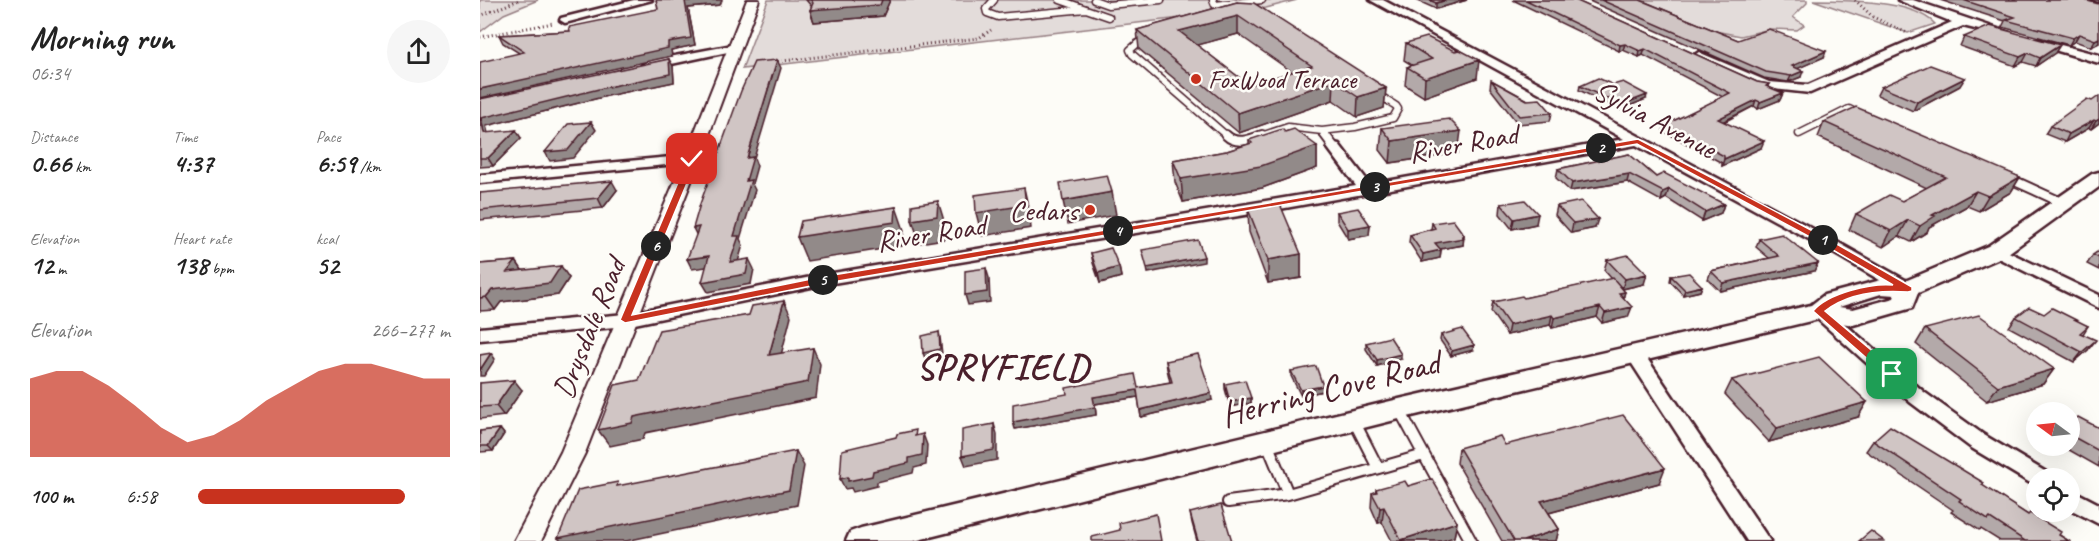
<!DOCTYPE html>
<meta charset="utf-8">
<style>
body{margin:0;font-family:Caveat,sans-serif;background:#f6f6f6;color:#222;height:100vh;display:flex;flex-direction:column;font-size:22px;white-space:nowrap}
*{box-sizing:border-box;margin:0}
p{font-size:20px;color:#767676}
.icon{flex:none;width:33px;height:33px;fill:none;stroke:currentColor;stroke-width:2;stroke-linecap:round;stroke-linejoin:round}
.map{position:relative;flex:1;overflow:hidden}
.panel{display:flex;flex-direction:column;background:#fff;width:480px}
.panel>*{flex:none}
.needle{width:39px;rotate:285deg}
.buttons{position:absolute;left:1546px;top:402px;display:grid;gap:12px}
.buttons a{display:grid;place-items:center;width:54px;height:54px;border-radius:50%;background:#fff;box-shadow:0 6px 24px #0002;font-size:30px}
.pin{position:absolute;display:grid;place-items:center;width:51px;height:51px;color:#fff;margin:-26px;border-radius:12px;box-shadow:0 3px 9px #0006}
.km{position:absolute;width:30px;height:30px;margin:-15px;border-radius:50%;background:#222;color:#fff;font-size:16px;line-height:30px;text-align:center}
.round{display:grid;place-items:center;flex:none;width:63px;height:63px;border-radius:32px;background:#f6f6f6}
.head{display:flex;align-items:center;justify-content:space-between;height:102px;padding:0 30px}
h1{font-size:33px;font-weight:800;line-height:45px}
.metrics{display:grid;grid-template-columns:repeat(3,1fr);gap:9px;height:102px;padding:6px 30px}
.metrics div{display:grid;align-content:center}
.metrics b{font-size:26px;font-weight:800}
.metrics small{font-size:16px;font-weight:400}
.metrics p{font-size:16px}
.chart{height:168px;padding:12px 30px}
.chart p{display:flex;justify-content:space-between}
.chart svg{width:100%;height:108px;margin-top:6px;fill:#c8321e;opacity:.7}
ul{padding:0 30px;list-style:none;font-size:20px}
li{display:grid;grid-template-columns:96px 72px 1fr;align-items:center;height:45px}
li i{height:15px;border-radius:8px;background:#c8321e}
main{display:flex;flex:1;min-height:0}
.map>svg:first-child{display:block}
</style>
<main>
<section class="panel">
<div class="head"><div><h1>Morning run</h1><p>06:34</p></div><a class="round"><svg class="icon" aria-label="share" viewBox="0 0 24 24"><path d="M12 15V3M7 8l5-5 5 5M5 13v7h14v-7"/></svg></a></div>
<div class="metrics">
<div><p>Distance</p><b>0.66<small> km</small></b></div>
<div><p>Time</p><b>4:37</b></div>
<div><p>Pace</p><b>6:59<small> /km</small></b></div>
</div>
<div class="metrics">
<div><p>Elevation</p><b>12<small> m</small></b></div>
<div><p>Heart rate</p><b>138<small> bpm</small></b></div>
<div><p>kcal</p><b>52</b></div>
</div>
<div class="chart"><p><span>Elevation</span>266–277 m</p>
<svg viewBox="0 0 160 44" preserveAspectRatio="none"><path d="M0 44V12L10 9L20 9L30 15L40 23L50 32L60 38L70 35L80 29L90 21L100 15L110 9L120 6L130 6L140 9L150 12L160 12V44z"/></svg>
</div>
<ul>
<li><b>100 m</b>6:58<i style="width:82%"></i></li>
</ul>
</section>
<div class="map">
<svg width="1619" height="541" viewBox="0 0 1619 541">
<rect width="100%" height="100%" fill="#fdfcf7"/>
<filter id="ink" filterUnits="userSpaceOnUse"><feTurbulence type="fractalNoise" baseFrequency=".0167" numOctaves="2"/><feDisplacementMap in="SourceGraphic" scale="12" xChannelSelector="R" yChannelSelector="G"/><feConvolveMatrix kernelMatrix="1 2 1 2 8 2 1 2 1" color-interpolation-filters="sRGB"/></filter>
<g filter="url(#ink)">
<path fill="#e3dcda" stroke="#967e82" stroke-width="1.5" d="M0,0H58L24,14L0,32Z
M288,0H817L786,8L262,69Z
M1161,0H1327V3L1313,17L1324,25L1317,30L1290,29L1261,36L1235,31Z
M1333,0C1366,0 1433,0 1455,24L1428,33Z"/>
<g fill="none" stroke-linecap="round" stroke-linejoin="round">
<g stroke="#4a1f2b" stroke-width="9">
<path id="service-far2" d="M514,0L506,9L507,13L518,17L606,9
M580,0L629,17
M614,0L628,5L681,0
M733,0L735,5L782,0
M669,40L658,43L650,50L652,54L748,137
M842,131L875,127L913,118L918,109L916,106L896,93
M1319,134L1369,109L1379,114
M778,137L808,127L842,131L846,137"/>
</g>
<g stroke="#4a1f2b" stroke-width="12">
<path id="service-far1" d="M746,135C756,145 770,140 782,135
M845,135L854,147
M1526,177L1583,203"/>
</g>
<g stroke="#4a1f2b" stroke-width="14">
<path id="service" d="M919,409L944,455
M874,421L898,468
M787,443L808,494L944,455L991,541
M748,502L808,494"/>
</g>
<g stroke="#4a1f2b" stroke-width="5">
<path id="minor" d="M154,0H172L85,23L80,20L81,18Z
M890,0H903L1350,238L1434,285L1436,289L1434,293H1422L1338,244L1156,145L783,212L341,285L145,326L0,340V328L145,314L341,275L876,186L847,147L854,143L859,144L890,184L1144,139Z
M1418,0H1433L1533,34L1527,37L1483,26L1330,93L1283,88L1213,56L1219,52L1223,54L1289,82L1328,85L1472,22Z
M1558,39L1619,55V63L1554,44L1552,42Z
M253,45L257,46V50L168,69L162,65L168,61Z
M212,155L217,156L219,159L217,162L0,183V175Z
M1516,246L1619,295V308L1510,254L1508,251L1510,248Z
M1339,305L1345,307L1444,392L1504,435L1566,472L1569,478H1557V486L1552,484L1490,447L1430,402L1333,315L1330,311L1333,307Z
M1154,347L1160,348L1290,541H1267L1145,353L1148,348Z
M1590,489L1619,504V524L1590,509Z"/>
</g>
<g stroke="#4a1f2b" stroke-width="4">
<path id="tertiary" d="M267,0H279L220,159L105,453L61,541H34L81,452L204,159Z"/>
</g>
<g stroke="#4a1f2b" stroke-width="5">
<path id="secondary" d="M1619,172V187L1524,256L1438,293L1432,308L1373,325L1339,319L919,419L434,541H366L370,532L381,528L919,399L1331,305L1344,295L1401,280L1425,281L1508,246L1612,174ZM1401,294L1415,295L1414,298L1373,309L1359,307Z"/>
</g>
<path stroke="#4a1f2b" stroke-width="3" stroke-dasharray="1 3" stroke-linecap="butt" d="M1375,0L1393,17L1427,33
M0,16L39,0
M0,37L73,23
M294,62L499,38L511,30"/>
<use href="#service-far2" stroke="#fdfcf7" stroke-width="6"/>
<use href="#service-far1" stroke="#fdfcf7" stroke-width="8"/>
<use href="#service" stroke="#fdfcf7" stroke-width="10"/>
<use href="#minor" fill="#fdfcf7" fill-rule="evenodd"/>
<use href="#tertiary" fill="#fdfcf7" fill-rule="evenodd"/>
<use href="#secondary" fill="#fdfcf7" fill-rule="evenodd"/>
</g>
<path fill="#b3a9a9" stroke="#4a1f2b" stroke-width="1.5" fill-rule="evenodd" d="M326,0H410L403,16L334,22L330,10L332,7Z
M936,0H987L956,9Z
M1033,0H1095L1277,82L1289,84L1288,87L1303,93L1300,100L1278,109L1274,106L1244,122L1281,148L1242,166V163L1183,131L1185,125L1243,97L1163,55L1159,57L1143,50L1139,51Z
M1107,0H1160L1258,40L1344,57L1318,68L1321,77L1308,82L1284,78Z
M1460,0H1604L1619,4V43L1611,47L1595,41L1589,45L1522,27L1525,21Z
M1610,0H1619V3Z
M757,2L906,88L904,108L877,117L853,100L759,133L659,49L657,30ZM758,34L812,72L769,85L717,45Z
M240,5L208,8L215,45L191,50L192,56L39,53L23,43L19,35L90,31L178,9Z
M1484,37L1575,53L1556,66L1543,62L1535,66L1480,46Z
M926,43L975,51L997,78L944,97L925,85L927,67L932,65L924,60Z
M193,66L194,82L127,96L6,126L8,133L41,138L13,166L0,167V99Z
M1011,80L1072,113L1070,121L1038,124L1010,88Z
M1133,85L1166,99L1140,110L1099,90L1100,86Z
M1480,86L1433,111L1397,95L1401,87Z
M1612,101L1619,123L1611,129L1609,128L1585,142L1565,134L1570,126Z
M1344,122L1540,177L1531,192L1499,211L1487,206L1449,227L1447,232L1431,242L1419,236L1403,247L1369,230L1376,214L1422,201L1447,188L1338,137Z
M902,128L978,153L910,163L900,150Z
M805,132L837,146V168L782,188L703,202L695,182L693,160L747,151L769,144V140Z
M1149,154L1176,177L1244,204L1241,213L1222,221L1186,198L1181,201L1147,182L1090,191L1076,178L1078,169Z
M137,190L123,208L0,220V193Z
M1021,204L1056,224L1032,229L1020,214Z
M1077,206L1115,228L1091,233L1075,215Z
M768,209L821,254V278L788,283L769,232Z
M857,212L890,225L889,235L868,239L857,221Z
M952,223L984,235L983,245L960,249L961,250L960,258L942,262L929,242L930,235L951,229Z
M1279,239L1338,263L1334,271L1240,291L1228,279L1231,271L1289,258L1276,247Z
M1619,251V270L1607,264L1613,255Z
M611,253L639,267L641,277L620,283L613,263Z
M1127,260L1164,284L1143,289L1144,298L1148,317L1122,323L1117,317L1072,328L1070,325L1027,335L1011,312L1013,302L1044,298L1132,279L1124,270Z
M36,261L42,270L89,278L78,295L21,302L15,310L0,311V264Z
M1191,276L1222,286L1220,291L1203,295L1190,281Z
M1564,314L1608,326L1603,334L1608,350L1594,362L1529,327L1536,317Z
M1445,329L1574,369L1563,384L1507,401L1436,344Z
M961,335L993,350L971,356L960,340Z
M886,343L921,359L897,366L886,349Z
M686,361L732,400L661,417L658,397L615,404L616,415L535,429L658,388L690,382L687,369Z
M811,371L843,391L821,396L811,376Z
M1252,380L1378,417L1289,442L1245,394Z
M0,383L42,390L24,416L0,419Z
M745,384L771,398V403L750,407L745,389Z
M1590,425L1619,428V467L1582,446H1590Z
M20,429L24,434L13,451L0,452V431Z
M1393,441L1502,486L1589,541H1520L1501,529L1499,530L1471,512L1473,510L1386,451Z
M1025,445L1179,483L1069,513L1079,529L1076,541H1022L977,463L979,448Z
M928,486L977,522L974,537L962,541H912L902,522L898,523L891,507L892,493L895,492L896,489Z
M710,513L752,541H717L712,523Z"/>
<path fill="#928a89" stroke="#4a1f2b" stroke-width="1.5" d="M218,0H242L240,5L208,8L215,45L191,50L192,56L0,98V89L188,42L205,1Z
M402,0H410L403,16L334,22L330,10Z
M967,0H987L956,9V3Z
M758,16V34L700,50L699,31Z
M1599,34L1595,41L1589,45L1593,38Z
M1619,38V43L1611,47L1615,40Z
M1145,44L1143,50L1139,51L1140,45Z
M1580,45L1575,53L1556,66L1560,58Z
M1165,49L1163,55L1159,57L1160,51Z
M1346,51L1344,57L1310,72L1312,66Z
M1548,53L1543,62L1535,66L1540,57Z
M189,59L193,66L194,82L127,96L6,126L9,141L4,133L1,118Z
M297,60L301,68L274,158L277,166L272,184L275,190L260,239L263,245L255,272L250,262L254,236L266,181L267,158Z
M999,60L997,78L944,97L945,78Z
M1323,71L1321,77L1308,82L1311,76Z
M1485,78L1480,86L1433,111L1437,102Z
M854,81L853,100L759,133L758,113Z
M906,88L904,108L877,117L878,97Z
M1303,93L1300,100L1278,109L1280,102Z
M1167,95L1166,99L1140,110L1141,105Z
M1276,100L1274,106L1236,125L1238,119Z
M1619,119V123L1611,129L1616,121Z
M1614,120L1609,128L1585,142L1589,134Z
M111,122L116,130L93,158L70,161L65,152Z
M36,130L41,138L13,166L8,158Z
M981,131L978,153L910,163L912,141Z
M1284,141L1281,148L1242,166L1244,159Z
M837,146V168L782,188L703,202L701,179Z
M1149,174L1147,182L1090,191L1092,183Z
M1540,177L1531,192L1499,211L1508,196Z
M132,181L137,190L123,208L118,198Z
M544,188L549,210L551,228L502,236L496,213Z
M1189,189L1186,198L1181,201L1183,192Z
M1496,191L1487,206L1449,227L1447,232L1431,242L1440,226L1452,215Z
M632,192L636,215L588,224L583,201Z
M458,201L465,224L464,239L440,243L432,220Z
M1244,204L1241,213L1222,221L1225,212Z
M416,207L424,230L422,246L327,261L317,237Z
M1058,214L1056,224L1032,229L1034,219Z
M1118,219L1115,228L1091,233L1093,223Z
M1428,220L1419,236L1403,247L1411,231Z
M890,225L889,235L868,239V229Z
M219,227L218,238L213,228Z
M984,235L983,245L954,250L955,243Z
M961,250L960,258L942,262L943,254Z
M821,254V278L788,283V260Z
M229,256L234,266L212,269L207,259Z
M724,257V262L668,273L667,268Z
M269,259L274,269L271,284L228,292L222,282Z
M36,261L44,273L27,272Z
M1338,263L1334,271L1240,291L1243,283Z
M81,266L89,278L78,295L21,302L15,310L6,297L12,290Z
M639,267L641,277L620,283L618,273Z
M506,268L509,278L510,302L488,305L485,295Z
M1167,274L1164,284L1142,289L1145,279Z
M1222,286L1220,291L1203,295L1205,290Z
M1145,292L1142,302L1139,293Z
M304,301L311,316L297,371L289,355Z
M1120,307L1117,317L1072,328L1074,318Z
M1152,307L1148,317L1122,323L1125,313Z
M1072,315L1070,325L1027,335L1029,325Z
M459,332L460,337L462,354L445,358L443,353Z
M1616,340L1608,350L1594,362L1602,352Z
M994,345L993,350L971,356L972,351Z
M333,348L340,364L336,398L165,433L163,439L130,446L118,430Z
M11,353L15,359L4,376H0V370Z
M921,354V359L897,366V360Z
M1574,369L1563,384L1507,401L1518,386Z
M34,380L42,390L24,416L16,406Z
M843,386V391L821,396V390Z
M657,390L658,397L615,404L616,415L535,429L533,422L613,397Z
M731,393L732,400L661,417L660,410Z
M771,398V403L750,407V402Z
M1387,402L1378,417L1289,442L1297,428Z
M514,424L517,434V460L486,466L482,456Z
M20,429L24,434L13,451L8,446Z
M443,434L447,445L446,465L434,468L433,473L397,482V486L373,492L371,488L365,489L360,479L429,458Z
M316,451L324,466L317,505L146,541H81L78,538Z
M1185,468L1179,483L1057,516L1061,501Z
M904,507L902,522L898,523L900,508Z
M977,522L974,537L962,541H921V540Z
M1079,529L1076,541H1043Z"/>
<path fill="#d0c5c4" stroke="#4a1f2b" stroke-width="1.5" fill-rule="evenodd" d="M176,0H218L205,1L211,38L188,42V48L0,89V62L44,52L19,35L90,31L89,27L178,9Z
M331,0H402L400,5L330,10L333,3Z
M949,0H967L956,3Z
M1046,0H1095L1277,82L1289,84L1286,86L1303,93L1280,102L1276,100L1238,119L1284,141L1244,159V156L1185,125L1250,93L1165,49L1160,51L1145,44L1140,45Z
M1121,0H1160L1258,40L1289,29L1346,51L1312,66L1323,71L1311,76L1286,72Z
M1483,0H1604L1619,4V38L1615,40L1599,34L1593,38L1526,20L1535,17Z
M757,2L774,3L906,88L878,97L854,81L758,113L657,30ZM758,16L832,66L769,85L699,31Z
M1510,26L1580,45L1560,58L1548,53L1540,57L1484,37Z
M947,37L975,51L980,50L999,60L945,78L927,67L952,59L926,43Z
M189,59L190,74L123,88L1,118L4,133L36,130L8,158H0V99Z
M297,60L267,158L273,157L266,181L271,180L254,236H259L250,262L269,259L266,274L222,282L229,256L207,259L219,227L213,228L220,204L261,91L274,62Z
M1450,65L1485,78L1437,102L1401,87Z
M1118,78L1133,85L1143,82L1167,95L1141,105L1100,86Z
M1011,80L1047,100L1060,99L1072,113L1039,116Z
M1619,96V119L1616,121L1614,120L1589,134L1570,126L1607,99L1612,101Z
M1376,107L1540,177L1508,196L1496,191L1452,215L1455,216L1440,226L1428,220L1411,231L1376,214L1409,195L1422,201L1466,177L1344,122Z
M969,119L981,131L912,141L902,128Z
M111,122L88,150L65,152L88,124Z
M802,129L805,132L814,129L837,146L781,166L701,179L693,160L747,151L772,143L769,140Z
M1149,154L1176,177L1184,173L1244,204L1225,212L1189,189L1183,192L1149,174L1092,183L1078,169Z
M627,175L632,192L583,201L580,183Z
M132,181L118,198L0,210V193Z
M544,188L546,205L496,213L495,195Z
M1045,200L1058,214L1034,219L1021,204Z
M458,201L457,216L432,220V205Z
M1101,201L1118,219L1093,223L1077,206Z
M800,204L821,254L788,260L768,209Z
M416,207L415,222L317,237L321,221Z
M878,208L890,225L868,229L857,212Z
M973,220L984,235L982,236L984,238L955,243L961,250L943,254L930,235L955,228L952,223Z
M1302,234L1338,263L1243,283L1231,271L1299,256L1279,239Z
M718,240L724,257L667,268L662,250Z
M631,248L639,267L618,273L611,253Z
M1619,251V258L1613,255Z
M1148,255L1167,274L1145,279L1127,260Z
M36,261L27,272L81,266L70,283L12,290L6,297L0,298V264Z
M506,268L507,292L485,295V271Z
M1209,273L1222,286L1205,290L1191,276Z
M1133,278L1145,292L1139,293L1152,307L1125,313L1120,307L1074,318L1072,315L1029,325L1013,302L1042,296L1044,298Z
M304,301L289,355L333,348L328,382L154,417L152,423L118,430L135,385L159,380L179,330L269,315L272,306Z
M1549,307L1564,314L1572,308L1608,326L1600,333L1616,340L1602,352L1536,317Z
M1499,315L1574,369L1518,386L1445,329Z
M982,329L994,345L972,351L961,335Z
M459,332L460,349L443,353L442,336Z
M910,337L921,354L897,360L886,343Z
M11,353L0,370V355Z
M718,354L731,393L660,410L657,390L613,397L615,407L533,422V404L587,394L586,388L655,374L658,388L692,382L686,361Z
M1339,357L1387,402L1297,428L1252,380Z
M836,366L843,386L821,390L811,371Z
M34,380L16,406L0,407V383Z
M765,380L771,398L750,402L745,384Z
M1143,415L1185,468L1061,501L1079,529L1043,541H1034L979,448L1020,436L1025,445Z
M1598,417L1619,428V451L1590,435V425Z
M514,424V450L482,456V430Z
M1410,426L1504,483L1502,485L1548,515L1550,513L1581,532L1579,535L1589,541H1545L1510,518L1508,520L1479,501L1481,499L1393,441Z
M20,429L8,446H0V431Z
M436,430L435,436L443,434L442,455L429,458V463L393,471L392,476L368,481V477L360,479L362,450L416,437L417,434Z
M316,451L309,490L78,538L98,490L138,482L137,486Z
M952,479L977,522L921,540L904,507L900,508L892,493L897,492L896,489L925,481L928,486Z
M741,505L752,541H718L710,513Z
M676,514L681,541H612V537L640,530L639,523Z
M1391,531L1404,541H1379Z"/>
</g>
<path fill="#c8321e" stroke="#fff" stroke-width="1.5" d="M1158,139L1348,239L1432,287V291L1428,292C1400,290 1368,293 1345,311L1416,371V377H1408L1333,311C1348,293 1391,283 1413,285L1341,243L1157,144L341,284L145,323L140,320L208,159L212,156L217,159L152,315L341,277L783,204Z"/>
<g fill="#c8321e" stroke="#fdfcf7" stroke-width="2">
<circle cx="716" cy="79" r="6"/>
<circle cx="610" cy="210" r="6"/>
</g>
<g text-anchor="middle" stroke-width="5" stroke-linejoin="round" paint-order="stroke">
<g font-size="26" fill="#4a1f2b" stroke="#fdfcf7" text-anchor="start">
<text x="728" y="88">FoxWood Terrace</text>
</g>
<g font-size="30" fill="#4a1f2b" stroke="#fdfcf7">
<text transform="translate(1175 119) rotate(28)" y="10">Sylvia Avenue</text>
<text transform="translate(983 143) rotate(-10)" y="10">River Road</text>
<text transform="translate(451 233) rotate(-9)" y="10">River Road</text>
<text transform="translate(109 328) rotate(-68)" y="10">Drysdale Road</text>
</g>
<g font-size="30" fill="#4a1f2b" stroke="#fdfcf7" text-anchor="end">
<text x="598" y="220">Cedars</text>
</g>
<g font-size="36" font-weight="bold" letter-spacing="1.5" fill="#4a1f2b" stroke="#fdfcf7">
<text x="523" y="379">SPRYFIELD</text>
</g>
<g font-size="36" fill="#4a1f2b" stroke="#fdfcf7">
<text transform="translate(850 387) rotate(-14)" y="13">Herring Cove Road</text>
</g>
</g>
</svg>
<div class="buttons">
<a><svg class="needle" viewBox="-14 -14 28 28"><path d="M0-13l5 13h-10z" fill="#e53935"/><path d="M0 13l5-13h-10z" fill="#767676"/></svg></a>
<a><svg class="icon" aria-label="locate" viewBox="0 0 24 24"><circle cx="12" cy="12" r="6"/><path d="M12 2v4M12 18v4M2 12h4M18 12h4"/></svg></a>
</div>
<div class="pin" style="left:1412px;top:374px;background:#1e9e55"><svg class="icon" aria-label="arrive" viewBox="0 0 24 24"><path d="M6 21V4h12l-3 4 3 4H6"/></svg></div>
<div class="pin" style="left:212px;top:159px;background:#d93025"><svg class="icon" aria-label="check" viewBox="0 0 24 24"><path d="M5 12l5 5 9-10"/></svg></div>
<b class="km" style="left:1343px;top:240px">1</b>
<b class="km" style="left:1121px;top:148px">2</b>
<b class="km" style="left:895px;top:187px">3</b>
<b class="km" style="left:638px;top:231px">4</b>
<b class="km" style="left:343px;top:280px">5</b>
<b class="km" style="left:176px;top:246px">6</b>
</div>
</main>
